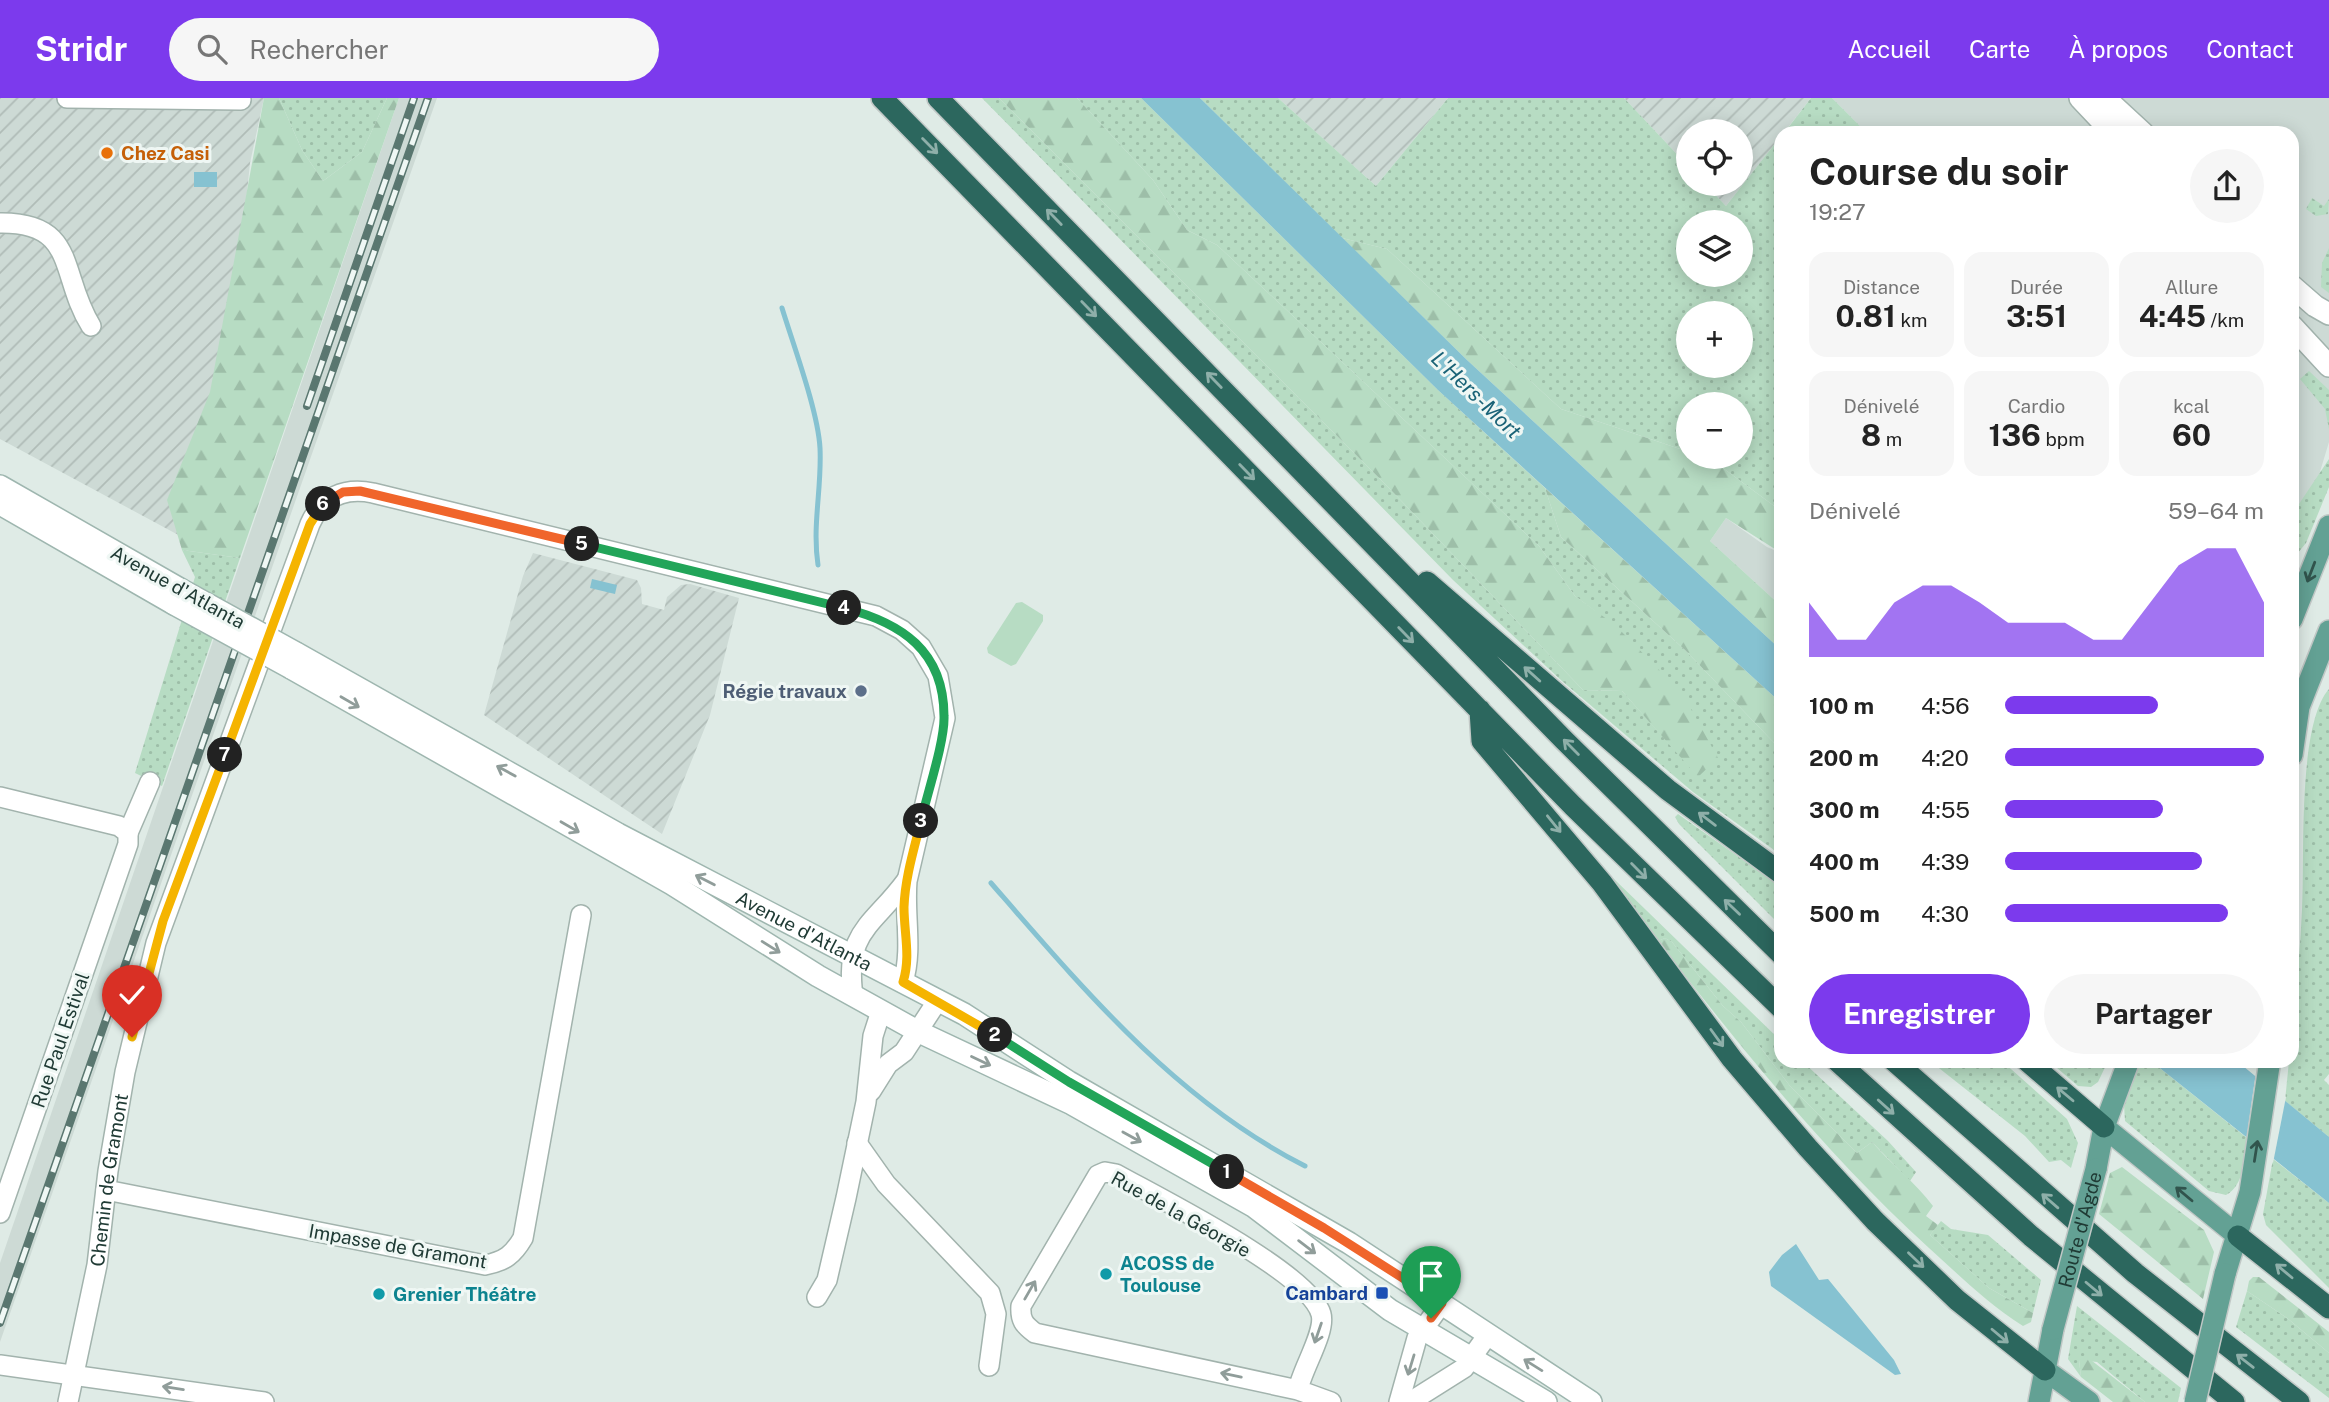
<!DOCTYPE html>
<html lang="fr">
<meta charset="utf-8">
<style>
body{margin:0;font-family:"Public Sans",sans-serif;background:#f6f6f6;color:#222;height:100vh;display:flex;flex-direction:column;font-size:26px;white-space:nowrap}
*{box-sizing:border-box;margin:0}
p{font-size:23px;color:#767676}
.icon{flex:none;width:38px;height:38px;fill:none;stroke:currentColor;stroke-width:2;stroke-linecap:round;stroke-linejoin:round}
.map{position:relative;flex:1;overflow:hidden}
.drawer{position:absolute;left:1774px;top:28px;width:525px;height:942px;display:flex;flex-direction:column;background:#fff;border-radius:21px;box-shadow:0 4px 18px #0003}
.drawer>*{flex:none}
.tools{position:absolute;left:1676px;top:21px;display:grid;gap:14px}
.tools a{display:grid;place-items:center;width:77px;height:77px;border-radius:50%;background:#fff;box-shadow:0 4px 18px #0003;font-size:35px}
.pin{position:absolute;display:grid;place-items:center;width:60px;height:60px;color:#fff;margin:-72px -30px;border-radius:50% 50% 50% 0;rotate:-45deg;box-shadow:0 0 7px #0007}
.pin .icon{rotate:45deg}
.km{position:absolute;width:35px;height:35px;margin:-18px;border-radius:50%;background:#222;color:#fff;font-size:19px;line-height:35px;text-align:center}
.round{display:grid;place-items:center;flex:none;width:74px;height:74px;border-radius:37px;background:#f6f6f6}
.head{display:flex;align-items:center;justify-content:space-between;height:119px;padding:0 35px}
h1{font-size:38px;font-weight:700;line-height:52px}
.figures{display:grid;grid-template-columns:repeat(3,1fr);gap:10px;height:119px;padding:7px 35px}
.figures div{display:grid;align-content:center;border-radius:18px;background:#f6f6f6;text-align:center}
.figures b{font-size:30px;font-weight:700}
.figures small{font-size:19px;font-weight:400}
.figures p{font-size:19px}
.chart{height:196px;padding:14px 35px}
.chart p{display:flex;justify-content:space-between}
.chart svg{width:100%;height:126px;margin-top:7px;fill:#7c3aed;opacity:.7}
.button{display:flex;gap:14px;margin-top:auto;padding:14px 35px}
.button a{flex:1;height:80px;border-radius:42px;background:#7c3aed;color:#fff;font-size:28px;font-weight:700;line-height:80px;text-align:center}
.button a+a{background:#f6f6f6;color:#222}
ul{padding:0 35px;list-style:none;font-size:23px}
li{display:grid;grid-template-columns:112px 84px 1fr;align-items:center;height:52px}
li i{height:18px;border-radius:9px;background:#7c3aed}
header{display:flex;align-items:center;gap:42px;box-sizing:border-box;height:98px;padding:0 35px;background:#7c3aed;color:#fff}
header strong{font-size:33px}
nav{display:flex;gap:38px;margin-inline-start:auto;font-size:24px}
.search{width:490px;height:63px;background:#f6f6f6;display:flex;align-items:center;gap:18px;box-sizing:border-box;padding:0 24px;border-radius:38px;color:#767676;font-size:26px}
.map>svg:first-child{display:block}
</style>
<header>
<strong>Stridr</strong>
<div class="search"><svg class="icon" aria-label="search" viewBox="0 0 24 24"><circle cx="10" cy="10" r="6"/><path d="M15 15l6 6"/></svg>Rechercher</div>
<nav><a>Accueil</a><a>Carte</a><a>À propos</a><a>Contact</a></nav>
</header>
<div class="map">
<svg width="2329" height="1304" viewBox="0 0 2329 1304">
<defs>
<pattern id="industrial-furrows" width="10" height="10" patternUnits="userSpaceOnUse" patternTransform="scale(1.75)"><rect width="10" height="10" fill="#cddad5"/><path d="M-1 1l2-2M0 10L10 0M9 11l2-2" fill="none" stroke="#b0bcb7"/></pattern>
<pattern id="green-dots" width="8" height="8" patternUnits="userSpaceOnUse" patternTransform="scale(1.75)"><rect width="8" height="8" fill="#b7dcc3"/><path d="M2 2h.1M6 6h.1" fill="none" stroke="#9dbea8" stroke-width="1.8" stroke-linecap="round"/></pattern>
<pattern id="forest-firs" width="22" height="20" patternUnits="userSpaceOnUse" patternTransform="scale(1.75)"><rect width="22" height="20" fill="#b7dcc3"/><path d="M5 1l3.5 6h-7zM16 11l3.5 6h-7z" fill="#9dbea8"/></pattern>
</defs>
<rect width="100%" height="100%" fill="#dfebe6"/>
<path fill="#cddad5" d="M399,0H437L0,1244V1165Z
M1832,0H2329V344L2293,463L2292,35H1867Z
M1726,420L1767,449L1781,455V508L1710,443Z"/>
<path fill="url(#industrial-furrows)" d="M0,0H264L250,65L210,454L0,341Z
M1278,0H1448L1376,88Z
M1624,0H1811L1726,108L1705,86H1741V33H1689V69Z
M533,455L637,482L641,490L642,506L664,512L667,499L681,487L690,486L739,500L710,617L662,736L484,617L523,478Z"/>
<path fill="url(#green-dots)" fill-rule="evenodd" d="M279,0H387L362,54L323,83L302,52Z
M982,0H999L1388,389L1583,592L1622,593L1698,678L1595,513L1575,498L1539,448L1217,147L1187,132L1153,82L1077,0H1141L1439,293L1545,390L1561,439L1685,552L1781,652V757L1693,694L1562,583L1453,482Z
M1200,0H1278L1376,88L1448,0H1624L1689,69V86H1705L1726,108L1781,38V413L1712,362L1703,359H1741V306H1689V354L1561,311L1387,151L1342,140ZM1689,124H1741V177H1689ZM1689,215H1741V268H1689Z
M1811,0H1832L1867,35H1784Z
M2312,100L2324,108L2329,101L2328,116L2316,118L2306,111Z
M2329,150V195L2321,189L2322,165Z
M2309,273L2329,292V331L2325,311L2300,281Z
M2329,361V389L2306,445L2293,461V415Z
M182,452L240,460L162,688L135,675L195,479Z
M2329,591V976L2324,982L2329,987V1039L2285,1003L2289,963L2292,962C2293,912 2300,863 2302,812C2305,762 2297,627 2329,591Z
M1678,716L1781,789V828L1679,726L1675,719Z
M1613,780L1781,943L1782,962L1802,963L1888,1043L1916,1074L1910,1083L1872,1044L1857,1055L1790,988L1741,924L1723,908L1672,844L1665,840L1658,843L1611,782Z
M1930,963H2002L2067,1021L2078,1045L2071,1070L2061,1062L2049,1064L2025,1038Z
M2049,963H2108L2098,984L2091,989L2078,988Z
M2140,963H2151L2247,1040C2244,1059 2245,1087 2226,1097L2209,1093L2125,1023L2124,1006Z
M2273,1061L2329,1105V1190L2266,1127L2263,1116Z
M1941,1123L1951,1131L1988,1137L2041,1182L2033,1215L1989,1190L1930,1137Z
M2247,1193L2287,1220L2329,1255V1300L2236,1229Z
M2077,1208L2181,1290L2178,1304H2145L2097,1264L2079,1262L2081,1279L2068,1261Z"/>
<path fill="url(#forest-firs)" d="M264,0H279L302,52L323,83L362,54L387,0H399L240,460L182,452L167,402L210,294Z
M999,0H1077L1153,82L1187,132L1217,147L1539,448L1575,498L1615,527L1682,595L1718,660L1698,679L1622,593L1583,592L1388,389Z
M1342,140L1387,151L1561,311L1689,354V359L1712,362L1781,413V455L1726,420L1710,443L1781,508V552L1467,262Z
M1545,390L1781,605V652L1685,552L1561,439Z
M1665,840L1672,844L1723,908L1741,924L1790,988L1857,1055L1872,1044C1891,1066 1915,1084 1933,1108L1926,1118L1938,1127L1930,1137L1989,1190L2033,1215L2031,1224L2023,1228C1988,1206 1959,1177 1929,1150C1827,1057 1742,951 1658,843Z
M2122,1069L2204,1132L2214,1154L2203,1201L2099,1116L2110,1075Z
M2253,1179H2259L2329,1234V1255L2287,1220L2247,1193L2249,1183Z
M2087,1259L2145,1304H2113L2081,1279L2079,1262Z"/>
<path fill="#b7dcc3" d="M1022,504L1043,517V523L1016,566L1011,568L988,555L987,550L1016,505Z"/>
<path fill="#86c2d1" d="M1141,0H1200L1467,262L1781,552V605L1439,293Z
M194,74H217V89H194Z
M592,481L617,487L615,496L590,490Z
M2151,963H2237L2329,1039V1105Z
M1796,1146L1819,1182L1828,1181L1894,1262L1901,1276L1895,1277L1771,1188L1769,1174L1782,1157Z"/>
<path fill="#dfebe6" d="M2256,974L2286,999L2273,1065L2246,1044Z"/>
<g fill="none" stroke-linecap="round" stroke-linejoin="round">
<path stroke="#86c2d1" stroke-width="5" d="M782,210C793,246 818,313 820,350C822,390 812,427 818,467
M991,785C1084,892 1177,1003 1305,1068"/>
<g stroke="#a2b3ad" stroke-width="22">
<g id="minor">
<path d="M67,0L241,2"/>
<path d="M0,125C78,124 59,177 91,228"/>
<path d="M0,699L119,728L128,735V746L0,1115"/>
<path d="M128,735L150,684"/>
<path d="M853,898C844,833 873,828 906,783"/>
<path d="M871,993L888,966L904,954L938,902"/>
<path d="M857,1045L886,1086L990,1195L996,1216L989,1268"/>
<path d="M106,1092L485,1167C505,1163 513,1157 523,1140L581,817"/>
<path d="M817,1199L827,1182L846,1100L866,1004L873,938L881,913"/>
<path d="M0,1267L264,1304"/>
<path d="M1298,1292C1302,1271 1326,1234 1321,1216C1310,1175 1157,1099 1116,1076L1105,1074L1098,1077L1021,1208C1020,1222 1024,1227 1035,1235L1298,1292L1331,1304"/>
<path id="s1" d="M68,1304L97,1167L108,1073L125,974L156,845L310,426C322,399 344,389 373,395L876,518L902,532L921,549L938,578L945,620L907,783C904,816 913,852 903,884"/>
<path d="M1399,1304L1417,1240L1442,1205"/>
<path d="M1410,1304L1464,1270L1487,1238"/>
</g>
</g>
<g stroke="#a2b3ad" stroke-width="24">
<path id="tertiary" d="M2080,0L2113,35
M2105,0L2143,35
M2292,188L2315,208L2329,216
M2292,228L2329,268"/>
</g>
<g stroke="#9eb6af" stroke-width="24">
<g id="secondary">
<path d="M0,388L180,491"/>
<path d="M0,406L174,506"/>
<path id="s2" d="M296,555L618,736L964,916L1069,984L1349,1145L1591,1304"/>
<path d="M291,570L672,786L818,878L919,934L1072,1006L1253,1108L1390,1212L1546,1304"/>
</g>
</g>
<g stroke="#c1c8c6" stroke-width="24">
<path id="primary" d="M2292,521L2329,428
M2292,657L2299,609L2329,533
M2104,1029L2238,1138
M2096,1071L2104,1029L2129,962
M2225,1176L2250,1094L2270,962
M2045,1272L2089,1304
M2039,1304L2053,1231"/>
</g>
<g stroke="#c1c8c6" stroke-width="24">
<path id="motorway" d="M882,0L1573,708L1782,911
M938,0L1564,642L1782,857
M1427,484L1668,692L1782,776
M1480,612L1482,643L1602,785L1732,961L1808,1050L1875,1123L1957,1202L2045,1272
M1836,962L2031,1138L2234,1304
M1893,962L2135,1175L2299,1304
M2026,962L2104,1029
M2238,1138L2329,1210"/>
</g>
<use href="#minor" stroke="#fff" stroke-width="19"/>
<use href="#tertiary" stroke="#fff" stroke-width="21"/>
<use href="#secondary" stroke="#fff" stroke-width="21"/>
<use href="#primary" stroke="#63a194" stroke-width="21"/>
<use href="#motorway" stroke="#2c675e" stroke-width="21"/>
<g stroke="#5a7770" stroke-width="8">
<path id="rail" d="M307,308L414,0
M0,1225L428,0"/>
</g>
<use href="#rail" stroke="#eff7f4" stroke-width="5" stroke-dasharray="16" stroke-linecap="butt"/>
<g stroke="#9eb6af" stroke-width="24" stroke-linecap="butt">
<path id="secondary-bridge" d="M180,491L296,555
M174,506L291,570"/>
</g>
<g stroke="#c1c8c6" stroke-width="24" stroke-linecap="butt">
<g id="primary-bridge">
<path id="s3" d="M2053,1231L2096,1071"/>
<path d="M2195,1304L2225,1176"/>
</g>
</g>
<use href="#secondary-bridge" stroke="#fff" stroke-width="21"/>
<use href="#primary-bridge" stroke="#63a194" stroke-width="21"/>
</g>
<defs><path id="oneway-shaft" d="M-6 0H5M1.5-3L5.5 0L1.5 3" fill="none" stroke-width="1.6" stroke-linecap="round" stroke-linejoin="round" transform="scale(1.75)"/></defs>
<g stroke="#8eafa9">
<use href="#oneway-shaft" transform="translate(930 48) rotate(45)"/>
<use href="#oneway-shaft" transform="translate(1054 119) rotate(-134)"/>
<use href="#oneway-shaft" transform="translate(1089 211) rotate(46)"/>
<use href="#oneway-shaft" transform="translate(1214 282) rotate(-134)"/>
<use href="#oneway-shaft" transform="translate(1247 374) rotate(46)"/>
<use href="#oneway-shaft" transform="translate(1406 537) rotate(46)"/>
<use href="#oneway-shaft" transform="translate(1532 576) rotate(-138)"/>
<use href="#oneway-shaft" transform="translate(1571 649) rotate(-135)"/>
<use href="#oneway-shaft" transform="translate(1707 721) rotate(-143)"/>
<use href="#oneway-shaft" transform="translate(1554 726) rotate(51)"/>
<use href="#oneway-shaft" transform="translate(1639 773) rotate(45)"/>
<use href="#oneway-shaft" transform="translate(1732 809) rotate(-136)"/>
<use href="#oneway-shaft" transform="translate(1717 940) rotate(54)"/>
<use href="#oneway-shaft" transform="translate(2065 996) rotate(-140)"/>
<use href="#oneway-shaft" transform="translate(1886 1009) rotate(42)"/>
<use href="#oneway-shaft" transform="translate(2050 1103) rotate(-139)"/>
<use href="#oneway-shaft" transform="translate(1916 1162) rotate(44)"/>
<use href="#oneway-shaft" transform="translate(2284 1173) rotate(-140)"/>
<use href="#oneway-shaft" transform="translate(2094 1191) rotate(40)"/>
<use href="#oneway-shaft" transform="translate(2000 1238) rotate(40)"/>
<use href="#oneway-shaft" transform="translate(2245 1263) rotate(-142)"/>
</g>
<g stroke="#31544d">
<use href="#oneway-shaft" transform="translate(2311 474) rotate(111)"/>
<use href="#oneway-shaft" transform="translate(2256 1053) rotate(-81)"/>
<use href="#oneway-shaft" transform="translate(2184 1096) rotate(-140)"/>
</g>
<g stroke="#909d9a">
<use href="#oneway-shaft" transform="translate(350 604) rotate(30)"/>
<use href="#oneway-shaft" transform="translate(506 673) rotate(-151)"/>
<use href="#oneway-shaft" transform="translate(570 729) rotate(30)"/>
<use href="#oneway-shaft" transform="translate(705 782) rotate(-153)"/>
<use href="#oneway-shaft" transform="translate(771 849) rotate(32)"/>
<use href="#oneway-shaft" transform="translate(981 963) rotate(25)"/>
<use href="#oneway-shaft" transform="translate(1132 1039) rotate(29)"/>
<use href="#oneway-shaft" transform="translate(1307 1149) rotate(37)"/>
<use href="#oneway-shaft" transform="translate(1030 1192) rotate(-60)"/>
<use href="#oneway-shaft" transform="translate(1318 1235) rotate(109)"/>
<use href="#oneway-shaft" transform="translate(1411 1267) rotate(107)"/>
<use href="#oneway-shaft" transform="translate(1533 1267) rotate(-148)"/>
<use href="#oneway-shaft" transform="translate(1231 1277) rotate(-168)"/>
<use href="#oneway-shaft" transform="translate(173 1290) rotate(-171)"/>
</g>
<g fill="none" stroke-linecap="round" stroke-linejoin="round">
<g stroke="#fff" stroke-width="14">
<path id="split-1" d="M1227,1074L1324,1130L1442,1205L1431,1220"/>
</g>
<g stroke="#fff" stroke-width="14">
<path id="split-2" d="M995,937L1069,984L1227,1074"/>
</g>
<g stroke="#fff" stroke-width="14">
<path id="split-3" d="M921,723C914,751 905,780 904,809C904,835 911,859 903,884L995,937"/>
</g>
<g stroke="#fff" stroke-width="14">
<path id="split-4" d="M844,510C902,525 944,553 944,618C945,643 927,696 921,723"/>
</g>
<g stroke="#fff" stroke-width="14">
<path id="split-5" d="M582,446L844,510"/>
</g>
<g stroke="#fff" stroke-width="14">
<path id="split-6" d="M323,406L343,394L360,393L582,446"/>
</g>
<g stroke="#fff" stroke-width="14">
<path id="split-7" d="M225,657L310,426L323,406"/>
</g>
<g stroke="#fff" stroke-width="14">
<path id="split-8" d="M132,939L163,823L225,657"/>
</g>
<use href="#split-1" stroke="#f0652b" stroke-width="9"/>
<use href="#split-2" stroke="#22a559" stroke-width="9"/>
<use href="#split-3" stroke="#f5b400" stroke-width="9"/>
<use href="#split-4" stroke="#22a559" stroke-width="9"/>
<use href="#split-5" stroke="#22a559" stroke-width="9"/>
<use href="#split-6" stroke="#f0652b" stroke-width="9"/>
<use href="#split-7" stroke="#f5b400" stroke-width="9"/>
<use href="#split-8" stroke="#f5b400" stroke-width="9"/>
</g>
<circle fill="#e8710a" stroke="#eff7f4" stroke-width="2.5" cx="107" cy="55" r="7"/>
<circle fill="#5c6f8a" stroke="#eff7f4" stroke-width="2.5" cx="861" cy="593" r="7"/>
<g fill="#0f9aa8" stroke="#eff7f4" stroke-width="2.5">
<circle cx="1106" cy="1176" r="7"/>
<circle cx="379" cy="1196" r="7"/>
</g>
<rect fill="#1a4fb4" stroke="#eff7f4" stroke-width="2.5" x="1375" y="1188" width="14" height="14" rx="3.5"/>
<g text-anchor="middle" stroke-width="6" stroke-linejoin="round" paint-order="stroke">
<g font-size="19" font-weight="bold" fill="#c56008" stroke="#eff7f4" text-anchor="start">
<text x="121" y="62">Chez Casi</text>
</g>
<g font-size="19" fill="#203b35" stroke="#eff7f4">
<text transform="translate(178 489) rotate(29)" y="7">Avenue d'Atlanta</text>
<text dy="7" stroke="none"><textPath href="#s2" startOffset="579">Avenue d'Atlanta</textPath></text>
<text transform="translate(60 942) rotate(-71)" y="7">Rue Paul Estival</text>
<text dy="7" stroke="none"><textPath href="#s1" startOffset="226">Chemin de Gramont</textPath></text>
<text transform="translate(1181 1116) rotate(29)" y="7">Rue de la Géorgie</text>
<text dy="7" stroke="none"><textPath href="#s3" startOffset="103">Route d'Agde</textPath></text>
<text transform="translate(398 1148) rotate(10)" y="7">Impasse de Gramont</text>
</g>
<g font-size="19" font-weight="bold" fill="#4e5e75" stroke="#eff7f4" text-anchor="end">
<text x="847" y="600">Régie travaux</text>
</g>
<g font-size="19" font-weight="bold" fill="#0d838f" stroke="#eff7f4" text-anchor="start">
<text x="1120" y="1172">ACOSS de<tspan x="1120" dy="22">Toulouse</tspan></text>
<text x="393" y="1203">Grenier Théâtre</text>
</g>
<g font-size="19" font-weight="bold" fill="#164399" stroke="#eff7f4" text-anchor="end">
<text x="1368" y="1202">Cambard</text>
</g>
<g font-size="21" font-style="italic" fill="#1a6377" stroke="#eff7f4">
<text transform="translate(1476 297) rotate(44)" y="7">L'Hers-Mort</text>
</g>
</g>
</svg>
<div class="tools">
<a><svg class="icon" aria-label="locate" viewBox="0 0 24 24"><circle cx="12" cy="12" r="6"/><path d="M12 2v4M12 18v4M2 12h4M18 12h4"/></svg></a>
<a><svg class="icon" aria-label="layers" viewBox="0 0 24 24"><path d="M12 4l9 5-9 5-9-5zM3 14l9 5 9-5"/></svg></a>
<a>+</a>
<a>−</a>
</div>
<div class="pin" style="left:1431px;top:1220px;background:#1e9e55"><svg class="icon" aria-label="arrive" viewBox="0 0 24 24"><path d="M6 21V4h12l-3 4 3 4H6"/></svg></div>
<div class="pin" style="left:132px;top:939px;background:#d93025"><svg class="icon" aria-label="check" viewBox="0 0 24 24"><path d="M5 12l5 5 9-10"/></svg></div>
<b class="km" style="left:1227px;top:1074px">1</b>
<b class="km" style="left:995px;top:937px">2</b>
<b class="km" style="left:921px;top:723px">3</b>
<b class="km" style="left:844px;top:510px">4</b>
<b class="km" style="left:582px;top:446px">5</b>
<b class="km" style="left:323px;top:406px">6</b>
<b class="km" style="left:225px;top:657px">7</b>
<section class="drawer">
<div class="head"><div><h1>Course du soir</h1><p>19:27</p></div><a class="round"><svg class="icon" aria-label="share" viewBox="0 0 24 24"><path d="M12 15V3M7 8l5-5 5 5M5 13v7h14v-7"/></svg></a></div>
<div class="figures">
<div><p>Distance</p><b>0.81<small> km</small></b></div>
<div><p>Durée</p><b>3:51</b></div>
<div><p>Allure</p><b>4:45<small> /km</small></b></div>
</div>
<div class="figures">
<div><p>Dénivelé</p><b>8<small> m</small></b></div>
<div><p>Cardio</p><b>136<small> bpm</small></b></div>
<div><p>kcal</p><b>60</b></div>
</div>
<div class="chart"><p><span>Dénivelé</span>59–64 m</p>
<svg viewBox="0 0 160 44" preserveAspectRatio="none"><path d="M0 44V25L10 38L20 38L30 25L40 19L50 19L60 25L70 32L80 32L90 32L100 38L110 38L120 25L130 12L140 6L150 6L160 25V44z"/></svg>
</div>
<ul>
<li><b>100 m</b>4:56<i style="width:59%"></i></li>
<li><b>200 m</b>4:20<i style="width:100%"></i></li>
<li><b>300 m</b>4:55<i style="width:61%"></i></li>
<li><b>400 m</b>4:39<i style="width:76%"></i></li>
<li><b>500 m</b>4:30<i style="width:86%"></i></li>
</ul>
<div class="button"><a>Enregistrer</a><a>Partager</a></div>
</section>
</div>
